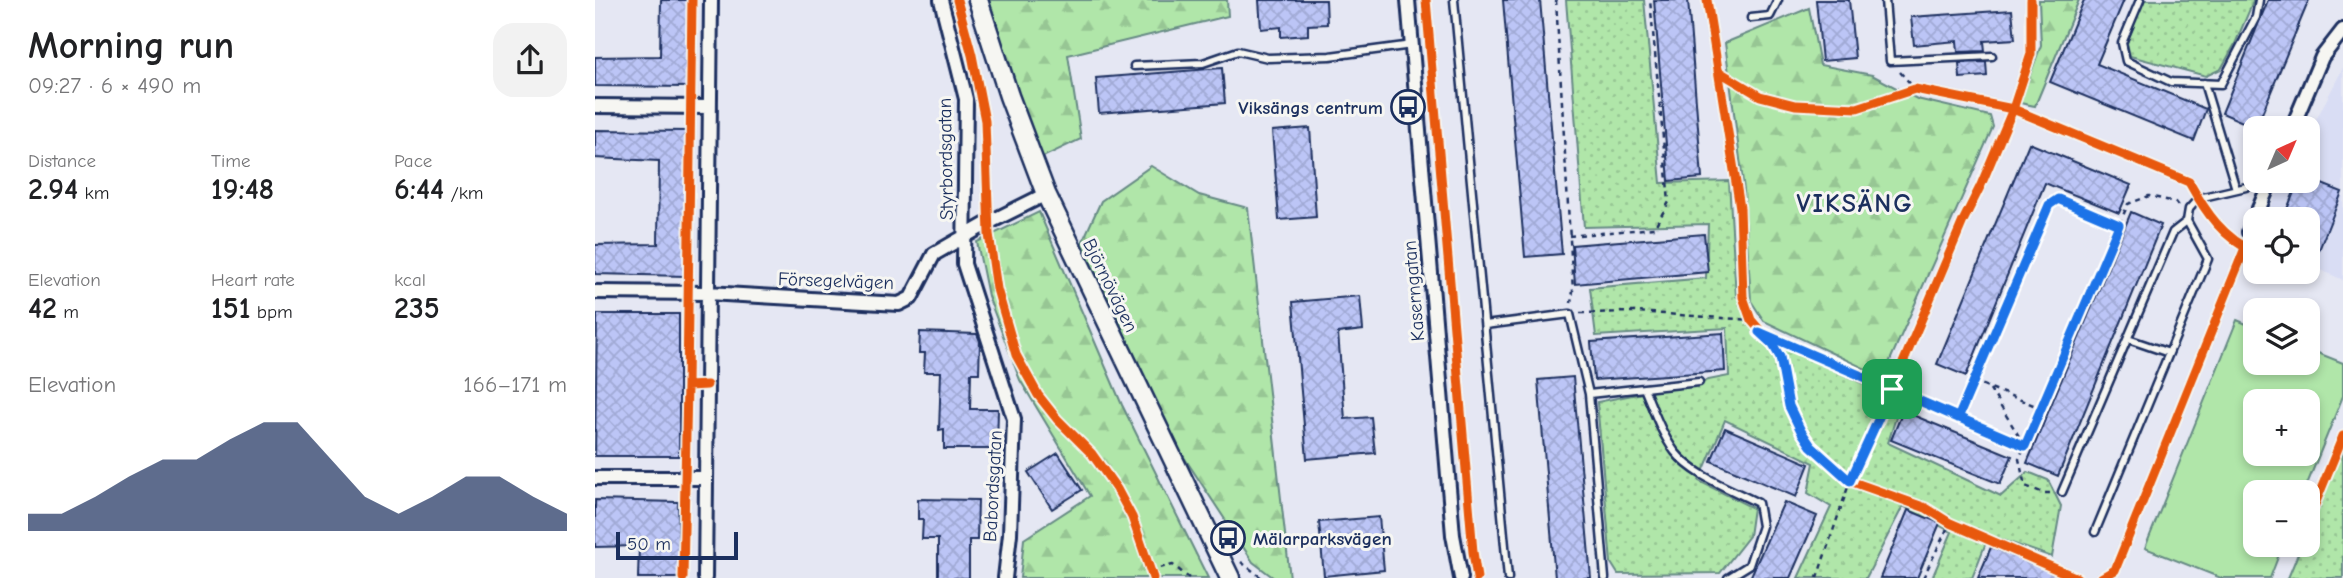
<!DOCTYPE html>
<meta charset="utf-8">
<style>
body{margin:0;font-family:"Comic Neue",sans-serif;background:#f2f2f2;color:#202124;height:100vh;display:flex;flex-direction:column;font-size:26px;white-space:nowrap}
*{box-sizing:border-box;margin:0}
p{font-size:23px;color:#757577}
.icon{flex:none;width:38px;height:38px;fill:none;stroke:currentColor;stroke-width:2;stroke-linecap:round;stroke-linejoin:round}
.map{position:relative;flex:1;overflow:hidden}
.sheet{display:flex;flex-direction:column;background:#fff;width:595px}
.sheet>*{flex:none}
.needle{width:46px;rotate:44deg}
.buttons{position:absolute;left:1648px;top:116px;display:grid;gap:14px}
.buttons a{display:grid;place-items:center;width:77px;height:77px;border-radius:14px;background:#fff;box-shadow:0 4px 10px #0003;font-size:35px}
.scale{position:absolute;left:21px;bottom:18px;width:122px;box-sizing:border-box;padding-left:7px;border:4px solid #1b2f5e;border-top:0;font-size:19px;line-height:24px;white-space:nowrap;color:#1b2f5e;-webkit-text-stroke:5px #f6f6f2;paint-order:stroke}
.pin{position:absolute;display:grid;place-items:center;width:60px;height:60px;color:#fff;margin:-30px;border-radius:14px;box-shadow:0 4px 10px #0006}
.round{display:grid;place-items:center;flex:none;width:74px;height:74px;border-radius:21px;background:#f2f2f2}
.headline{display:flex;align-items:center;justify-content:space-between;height:119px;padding:0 28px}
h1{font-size:38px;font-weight:600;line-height:52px}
.figures{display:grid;grid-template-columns:repeat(3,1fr);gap:10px;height:119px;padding:7px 28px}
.figures div{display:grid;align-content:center}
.figures b{font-size:30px;font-weight:600}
.figures small{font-size:19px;font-weight:400}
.figures p{font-size:19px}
.chart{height:196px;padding:14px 28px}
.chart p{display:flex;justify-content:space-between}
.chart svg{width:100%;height:126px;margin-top:7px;fill:#1b2f5e;opacity:.7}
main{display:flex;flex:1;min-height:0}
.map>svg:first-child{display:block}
</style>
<main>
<section class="sheet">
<div class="headline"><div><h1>Morning run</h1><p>09:27 · 6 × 490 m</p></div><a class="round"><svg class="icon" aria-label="share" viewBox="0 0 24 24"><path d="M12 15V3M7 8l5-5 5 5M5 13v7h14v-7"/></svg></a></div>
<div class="figures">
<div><p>Distance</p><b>2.94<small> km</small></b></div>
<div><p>Time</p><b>19:48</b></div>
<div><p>Pace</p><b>6:44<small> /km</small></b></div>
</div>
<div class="figures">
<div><p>Elevation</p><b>42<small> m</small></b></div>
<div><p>Heart rate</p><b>151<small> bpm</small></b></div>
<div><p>kcal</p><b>235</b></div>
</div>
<div class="chart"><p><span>Elevation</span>166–171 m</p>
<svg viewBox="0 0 160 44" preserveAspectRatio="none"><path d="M0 44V38L10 38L20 32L30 25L40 19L50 19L60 12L70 6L80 6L90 19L100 32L110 38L120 32L130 25L140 25L150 32L160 38V44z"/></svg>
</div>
</section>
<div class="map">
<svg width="1748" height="578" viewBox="0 0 1748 578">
<defs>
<pattern id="forest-firs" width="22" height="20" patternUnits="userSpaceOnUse" patternTransform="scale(1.75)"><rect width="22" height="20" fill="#b0e6a9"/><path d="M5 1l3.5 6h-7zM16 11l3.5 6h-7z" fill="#97c694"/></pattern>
<pattern id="park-dots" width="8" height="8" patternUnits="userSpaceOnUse" patternTransform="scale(1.75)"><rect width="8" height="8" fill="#b0e6a9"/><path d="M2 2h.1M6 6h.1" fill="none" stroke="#97c694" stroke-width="1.8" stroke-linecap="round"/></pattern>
<pattern id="building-cross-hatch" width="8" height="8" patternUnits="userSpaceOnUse" patternTransform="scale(1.75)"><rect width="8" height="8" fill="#bcc5f6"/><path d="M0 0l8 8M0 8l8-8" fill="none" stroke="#a1aad5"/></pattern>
</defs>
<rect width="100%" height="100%" fill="#e5e7f3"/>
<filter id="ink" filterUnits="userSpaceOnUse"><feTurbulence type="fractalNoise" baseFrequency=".0143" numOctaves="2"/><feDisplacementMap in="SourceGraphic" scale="14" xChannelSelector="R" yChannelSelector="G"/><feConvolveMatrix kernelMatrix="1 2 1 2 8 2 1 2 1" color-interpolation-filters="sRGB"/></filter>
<g filter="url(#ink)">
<path fill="#d9ddf4" d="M1748,68V280L1713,264V219H1669L1690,180H1713V135Z"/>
<path fill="url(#forest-firs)" stroke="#668a84" stroke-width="2" d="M394,0H632L633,16L473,55L486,139L446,158L426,106Z
M1444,0H1484L1440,106L1425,103L1446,45Z
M1214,8L1225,65L1277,75L1322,99L1395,116L1398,127L1290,372H1277L1169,321L1156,301L1149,190L1130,43Z
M556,166L604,195L653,208L695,578H679L658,562L581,445L486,245L506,201Z
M444,212L527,405L613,578H425L429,539L495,496L425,380L393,296L382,242Z"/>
<path fill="url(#park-dots)" stroke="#668a84" stroke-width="2" d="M971,0H1049L1066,183L1134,181L1141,296L1185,345L1306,401L1293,443L1406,496L1433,472L1453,480L1466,506L1457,557L1394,535L1377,578H1337L1357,532L1308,506L1271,578H1203L1236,507L1213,493L1219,463L1130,420L1104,481L1158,508L1154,536L1125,573L1023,574L1016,563L1002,402L1134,376L1132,328L1001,336L995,288L1111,278L1113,224L989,227Z
M1548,0H1658V2L1640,44L1626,69L1611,76L1535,56L1532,43Z
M1748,446V578H1693L1707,544H1713V529Z"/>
<path fill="#b0e6a9" stroke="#668a84" stroke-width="2" fill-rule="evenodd" d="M1642,320L1661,328V362H1713V349L1748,363V396L1709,492H1661V544H1688L1675,578H1626L1550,548ZM1661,401H1713V453H1661Z"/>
<path fill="url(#building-cross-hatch)" stroke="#1b2f5e" stroke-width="2" d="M66,0H94L93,87L0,86V57L65,56Z
M664,0H731L732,24L713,25V35L686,37V27L666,29Z
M908,0H945L967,254L930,257Z
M1059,0H1093L1107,178L1074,181Z
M1221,0H1254L1260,58L1227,61Z
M1489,0H1529L1502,64L1611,109L1599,141L1455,82Z
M1673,0H1714L1661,128L1627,113Z
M1417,10L1420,39L1389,41L1390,51L1363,52L1362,41L1319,45L1316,17Z
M1391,62L1392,76L1365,78L1364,63Z
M627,68L630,103L504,113L501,78Z
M715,128L721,217L684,220L677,131Z
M0,130L93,131L91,276L0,274V245L63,244L64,161L0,158Z
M1434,143L1536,185L1524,213L1450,183L1371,376L1342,364Z
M1704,180H1717L1747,192L1724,250L1713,245V219H1703L1690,214Z
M1536,212L1566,225L1463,476L1432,463Z
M1109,234L1113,272L980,284L977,245Z
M765,296L768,330L743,333L750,419L776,417L780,453L712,459L698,302Z
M2,314H84V456H0Z
M325,332L382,334L385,341L384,373H376L375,409H403L402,449H349V429L344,430L346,372H329L330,353H324Z
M1128,333L1130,371L999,380L996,342Z
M978,377L996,578H960L943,380Z
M1308,411L1417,456L1405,484L1296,440Z
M1130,428L1214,464L1201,497L1116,461Z
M463,453L487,490L457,509L433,472Z
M323,499L383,500L382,540H374V578H343V539H327L328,519H323Z
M0,500L83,502L84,578H43L44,546L0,547Z
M1189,502L1222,516L1195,578H1155Z
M1313,510L1345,523L1322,578H1285Z
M784,517L789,570L729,576L724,522Z
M1396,547L1470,577V578H1383Z"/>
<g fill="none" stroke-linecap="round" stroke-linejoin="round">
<g stroke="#1b2f5e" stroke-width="11">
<path id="service" d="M859,0L913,578
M1290,0L1295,61L1397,56
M1545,0L1527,43L1531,61L1576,82L1626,84L1661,17L1664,0
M1156,18L1175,16L1183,0
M539,66L608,63L643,51L673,58L735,56L817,45
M1609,83L1641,189
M890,325L975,314L994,394L1104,382
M1533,339L1574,353
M1049,388C1058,409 1066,433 1080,452C1099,476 1136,489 1163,503L1167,526L1154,565L1133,578
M994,394L1010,578
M1467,492L1578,232L1592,221
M1500,532L1613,259L1592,221L1594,209L1604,198L1651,187L1664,180"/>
</g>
<g stroke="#1b2f5e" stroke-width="18">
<path id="minor" d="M346,0L371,99L369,264L419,419L415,534L410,578
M813,0L858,535L866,578
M0,106L115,107
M1697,128L1727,57L1748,30
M1654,232L1676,180
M0,292L113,293L304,304L316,298L339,254L393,223L451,194
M0,478H111
M110,578L116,0"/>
</g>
<g stroke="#1b2f5e" stroke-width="23">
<path id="secondary" d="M383,0L414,96L451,194L635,578"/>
</g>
<path stroke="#1b2f5e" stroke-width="2.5" stroke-dasharray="5 5" stroke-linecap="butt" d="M961,0L978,291L976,303
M1305,72L1320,89
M974,236L1059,228L1074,202L1055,0
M985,313L1041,312L1156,320
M1378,381L1446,408
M1297,389L1430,446
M1395,389L1430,446
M1363,418L1454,205L1463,199L1524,224
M1455,493H1449L1430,486L1424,459L1533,204L1554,196L1580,202L1583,206
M646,562L667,578
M555,570L578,565L594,578
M1222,578L1255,481
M1328,578L1355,523"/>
<use href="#service" stroke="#f6f6f2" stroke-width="6"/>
<use href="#minor" stroke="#f6f6f2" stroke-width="12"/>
<use href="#secondary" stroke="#f6f6f2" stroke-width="18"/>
<g stroke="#f6f6f2" stroke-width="13">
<path id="cycleway" d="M97,0L92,386L112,385
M362,0L377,55L390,121L394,234L402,289L421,355L443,395L462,419L497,454L522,489L537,517L558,578
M831,0L878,552L882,578
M1112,0L1145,208L1148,297L1156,320L1178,345L1185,357L1194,406L1206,431L1217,446L1255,481L1331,508L1355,523L1482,578
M1123,71L1165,96L1200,105L1262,108L1320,89L1418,109L1594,182C1611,213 1628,238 1661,253
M1171,334L1297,389
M1255,481L1297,389L1368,221L1386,185L1418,109L1436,54V0
M1713,521L1748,436
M88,578L92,386
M1506,578L1520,570L1650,248L1655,235L1654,232"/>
</g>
<use href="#cycleway" stroke="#e8590c" stroke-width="9"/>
</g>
</g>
<g fill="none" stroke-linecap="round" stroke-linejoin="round" filter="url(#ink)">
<g stroke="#fff" stroke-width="14">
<path id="route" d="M1297,389L1164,332L1178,345L1185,357L1194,406L1206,431L1216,446L1255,481L1297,389L1430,446L1524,225L1463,199L1454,205L1363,418L1297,389"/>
</g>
<use href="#route" stroke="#1a73e8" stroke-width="9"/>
</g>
<defs>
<g id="bus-ring" transform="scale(1.75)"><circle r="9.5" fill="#f6f6f2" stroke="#1b2f5e" stroke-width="1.5"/><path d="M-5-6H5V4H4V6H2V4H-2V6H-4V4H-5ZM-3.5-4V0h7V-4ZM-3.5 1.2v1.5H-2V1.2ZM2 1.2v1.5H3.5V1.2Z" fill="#1b2f5e"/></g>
</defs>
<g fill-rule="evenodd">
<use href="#bus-ring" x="813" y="107"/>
<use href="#bus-ring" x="633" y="538"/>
</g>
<g text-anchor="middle" stroke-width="6" stroke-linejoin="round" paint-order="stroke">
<g font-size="19" font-weight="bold" fill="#1b2f5e" stroke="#f6f6f2" text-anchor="end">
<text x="788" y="114">Viksängs centrum</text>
<text x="658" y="545" text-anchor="start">Mälarparksvägen</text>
</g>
<g font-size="19" fill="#1b2f5e" stroke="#f6f6f2">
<text transform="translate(350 159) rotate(-91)" y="7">Styrbordsgatan</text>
<text transform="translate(241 280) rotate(2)" y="7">Försegelvägen</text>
<text transform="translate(516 285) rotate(64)" y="7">Björnövägen</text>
<text transform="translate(818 291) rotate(-95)" y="7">Kaserngatan</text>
<text transform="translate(397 486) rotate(-87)" y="7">Babordsgatan</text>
</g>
<g font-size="26" font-weight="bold" letter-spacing="2" fill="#1b2f5e" stroke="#f6f6f2">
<text x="1260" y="212">VIKSÄNG</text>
</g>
</g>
</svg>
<div class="buttons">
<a><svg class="needle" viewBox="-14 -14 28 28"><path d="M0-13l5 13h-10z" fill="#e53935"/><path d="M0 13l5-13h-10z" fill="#757577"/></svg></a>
<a><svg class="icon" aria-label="locate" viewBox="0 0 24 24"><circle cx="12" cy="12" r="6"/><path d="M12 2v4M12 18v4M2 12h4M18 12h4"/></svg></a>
<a><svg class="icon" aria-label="layers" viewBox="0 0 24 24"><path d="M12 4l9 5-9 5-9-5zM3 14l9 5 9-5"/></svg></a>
<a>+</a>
<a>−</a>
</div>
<div class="scale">50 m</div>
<div class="pin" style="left:1297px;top:389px;background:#1e9e55"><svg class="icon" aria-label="arrive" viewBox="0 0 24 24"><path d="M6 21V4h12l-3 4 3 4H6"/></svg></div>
</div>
</main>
